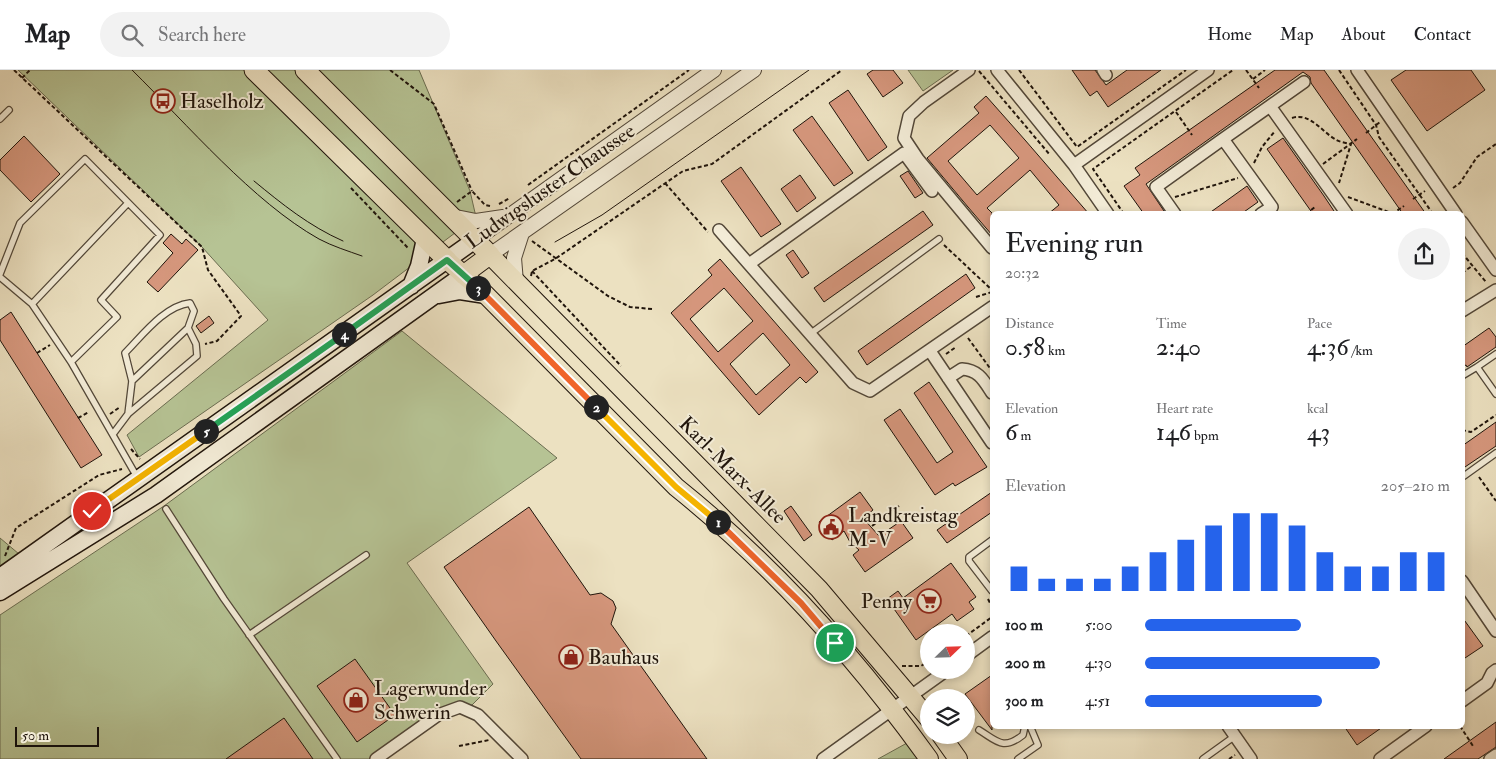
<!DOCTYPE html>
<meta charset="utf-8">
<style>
body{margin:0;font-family:"IM FELL Double Pica",serif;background:#f2f2f2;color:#202124;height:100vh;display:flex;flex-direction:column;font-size:19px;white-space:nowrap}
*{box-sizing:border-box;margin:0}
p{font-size:16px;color:#757577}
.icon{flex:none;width:28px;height:28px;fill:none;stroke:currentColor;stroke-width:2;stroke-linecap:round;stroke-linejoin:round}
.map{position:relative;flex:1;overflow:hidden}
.sheet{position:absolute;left:990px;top:141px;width:475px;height:518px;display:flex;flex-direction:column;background:#fff;border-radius:8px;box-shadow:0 2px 8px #0003}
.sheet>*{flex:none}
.needle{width:32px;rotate:67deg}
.controls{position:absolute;left:920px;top:554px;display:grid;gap:10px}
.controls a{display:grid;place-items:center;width:55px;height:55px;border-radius:50%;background:#fff;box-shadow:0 2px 8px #0003;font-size:25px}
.scale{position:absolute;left:15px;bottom:12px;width:84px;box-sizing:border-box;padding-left:5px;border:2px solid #1f140b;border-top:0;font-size:14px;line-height:18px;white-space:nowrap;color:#1f140b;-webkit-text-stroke:4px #f3ecd7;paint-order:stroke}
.pin{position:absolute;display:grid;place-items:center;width:42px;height:42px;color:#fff;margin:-21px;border:2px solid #fff;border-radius:50%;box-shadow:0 1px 5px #0007}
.km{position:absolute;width:25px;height:25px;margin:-12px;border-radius:50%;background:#222;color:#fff;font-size:14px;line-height:25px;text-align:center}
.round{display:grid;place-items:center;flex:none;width:52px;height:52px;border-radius:26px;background:#f2f2f2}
.headline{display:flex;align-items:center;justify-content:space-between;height:85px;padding:0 15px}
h1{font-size:28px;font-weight:600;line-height:38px}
.stats{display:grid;grid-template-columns:repeat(3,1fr);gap:8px;height:85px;padding:5px 15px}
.stats div{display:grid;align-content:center}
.stats b{font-size:25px;font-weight:600}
.stats small{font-size:14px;font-weight:400}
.stats p{font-size:14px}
.chart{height:140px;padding:10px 15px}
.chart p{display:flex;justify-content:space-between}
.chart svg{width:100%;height:90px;margin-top:5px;stroke:#2563eb;stroke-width:6}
ul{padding:0 15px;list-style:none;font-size:16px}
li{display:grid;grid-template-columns:80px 60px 1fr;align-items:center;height:38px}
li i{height:12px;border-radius:6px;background:#2563eb}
header{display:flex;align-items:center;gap:30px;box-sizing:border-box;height:70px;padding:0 25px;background:#fff;border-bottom:1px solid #e0e0e0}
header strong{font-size:24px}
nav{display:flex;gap:28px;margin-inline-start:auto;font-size:18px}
.search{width:350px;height:45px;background:#f2f2f2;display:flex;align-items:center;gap:12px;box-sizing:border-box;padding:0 18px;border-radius:28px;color:#757577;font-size:19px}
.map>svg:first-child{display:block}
</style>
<header>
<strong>Map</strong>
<div class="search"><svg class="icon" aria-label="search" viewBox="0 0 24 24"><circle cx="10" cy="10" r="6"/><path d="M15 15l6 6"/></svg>Search here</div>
<nav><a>Home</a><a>Map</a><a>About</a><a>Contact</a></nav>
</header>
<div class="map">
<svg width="1496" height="689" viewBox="0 0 1496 689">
<rect width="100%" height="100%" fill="#ece1c1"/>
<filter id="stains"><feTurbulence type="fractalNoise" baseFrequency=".004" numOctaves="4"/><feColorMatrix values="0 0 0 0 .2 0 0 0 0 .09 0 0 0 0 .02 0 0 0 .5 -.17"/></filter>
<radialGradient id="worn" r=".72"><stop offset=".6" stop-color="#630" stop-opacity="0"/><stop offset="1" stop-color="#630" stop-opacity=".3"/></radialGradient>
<path fill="#b6c394" stroke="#6a6c50" d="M18,0H419L470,121L476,147L373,225L139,387L127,365L268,250L202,177Z
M908,0H953L923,21Z
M402,261L557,388L407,493L493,614L472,635L438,645L376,689H0V545L164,436Z
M0,468L19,484L0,497Z
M907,673L918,689H878Z"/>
<path fill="#d6977d" stroke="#1f140b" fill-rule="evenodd" d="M873,0H893L903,13L883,27L867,4Z
M1072,0H1095L1106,15L1127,0H1161L1108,37L1097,21L1090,26Z
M1275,0H1324L1426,144H1403L1311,13L1310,7L1303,2L1146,114L1166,144H1144L1124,116L1140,105L1135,98Z
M1406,0H1471L1485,20L1427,61L1391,10Z
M848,20L887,77L868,91L829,33Z
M986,26L1025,70L1089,144H1048L1059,135L1030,100L987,138L992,143V165L968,137L927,88L979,43L974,37ZM990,55L1019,88L977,125L948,91Z
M812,46L853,103L834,116L793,60Z
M24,66L60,104L31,132L0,100V90Z
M1283,68L1324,126L1336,144H1313L1267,79Z
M741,97L781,154L761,167L721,111Z
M908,101L923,123L915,128L900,106Z
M800,105L816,128L797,142L781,119Z
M1247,116L1258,132L1241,144H1208Z
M923,141L933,155L824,232L814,218Z
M171,164L182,174L186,169L198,180L158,222L147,212L173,183L163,173Z
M793,180L809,203L802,208L786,185Z
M720,189L818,302L806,313L800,307L759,345L671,243L712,205L708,200ZM724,218L753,251L718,282L690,249ZM763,263L790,295L756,325L730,294Z
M966,204L975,218L867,295L858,281Z
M11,242L102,385L81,398L0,270V250Z
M209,246L214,253L201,263L196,256Z
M1489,258L1496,267V277L1467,297L1466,295L1462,297V277Z
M929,312L987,397L955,416L953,413L935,425L884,350L900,339L937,393L953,382L914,323Z
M1496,352V376L1462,399V376Z
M860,422L873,440L863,448L879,466L901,451L913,468L865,502L853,485L859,480L850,472L844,461L832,470L819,452Z
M992,422V442L947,473L937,460Z
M791,436L812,465L804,471L784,441Z
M529,437L590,525L601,523L613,531L616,538L611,554L707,689H581L496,571L444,497Z
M951,493L976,527L969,532L974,539L957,551L952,544L916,570L887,529L898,521L903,528Z
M1462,547L1483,576L1462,590Z
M355,589L395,645L357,672L317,616Z
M992,605V660L965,624Z
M284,648L313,689H226Z
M1496,652V677L1478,689H1444Z
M1344,656H1384L1357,675Z"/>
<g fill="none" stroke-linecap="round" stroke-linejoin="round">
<g stroke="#524738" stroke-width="8">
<path id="service" d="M0,49L9,40
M0,204L20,153L85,89L160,165L101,230L117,247L71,292
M0,207L32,234L71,292L137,407
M32,234L128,133
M810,264L939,169
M1477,297L1496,284
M1462,306L1477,297L1496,324
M128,344L132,311L125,283C142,266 164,236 190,233L194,241L188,258L132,311
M113,364L128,344L197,286L196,274L188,258
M1464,406L1496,383
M166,439L224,529L337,689
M992,470L969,487V491L992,521
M249,565L366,485
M979,660C997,671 1003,681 1023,665L1025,656
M1018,689L1038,675L1030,656
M1203,689L1235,666"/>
</g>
<g stroke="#524738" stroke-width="14">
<path id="minor" d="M969,0L924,32L909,46L904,68L918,89L992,178
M997,0L1074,95L1108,144
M1103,0L1106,5
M1357,0L1456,144
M1270,36L1304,12
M1074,95L1208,0
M1175,144L1156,117L1223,69
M1261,144L1272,137L1223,69L1270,36L1347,144
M1462,152L1496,200
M719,160L853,313L870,321L992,237
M749,194L904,83L932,121
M1462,241L1496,220
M930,281L992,373
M948,308L962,299C979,300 984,311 992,323
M1462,511L1496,561
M966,586L992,567
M1462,631L1487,613L1492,603L1496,600
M1228,656L1251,689
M376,689L438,645L460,637L478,645L522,689
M823,689L947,600
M1380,689L1426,656
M1490,689L1496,685"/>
</g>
<g stroke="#524738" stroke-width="16">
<path id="tertiary" d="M451,146L476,151L503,147
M475,170L714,0
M490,185L754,0
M516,212L514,188L522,163"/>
</g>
<g stroke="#1f140b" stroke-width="19">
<path id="secondary" d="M411,216L419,196L425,169
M439,225L460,221L486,225
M0,507L475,170
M0,522L156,425L463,205"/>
</g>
<g stroke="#1f140b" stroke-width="20">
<path id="primary" d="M447,190L486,225L676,417C772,494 857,589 929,689
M463,205L490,185L819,519L929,649
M941,665L958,689"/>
</g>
<g stroke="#1f140b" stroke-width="21">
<path id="trunk" d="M254,0L447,190
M305,0L490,185"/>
</g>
<path stroke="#1f140b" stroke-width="2" stroke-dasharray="4 2.5" stroke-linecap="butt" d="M14,0L202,177L208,200L241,246L217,271L205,274
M390,0L434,34L472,121
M1019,0L1077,77L1186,0
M1246,0L1259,18
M1339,0L1376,55L1379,67L1433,144
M979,1L1050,85
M22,8L30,0
M1253,9L1265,0
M1176,42L1192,65
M1292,48C1310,42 1322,62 1335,69C1339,72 1346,73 1351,74L1339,113
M1366,63L1380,52
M1254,93L1262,77L1275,61
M1323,94L1357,69
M665,113L708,162
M528,115L689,0
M351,118L408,178
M1453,118L1460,113L1477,87L1496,74
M1175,127L1238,108
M1348,127L1394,144
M1413,129L1425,121
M457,132L472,121L485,135L490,136
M499,134L510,128
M1124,144L1093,99L1233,0
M1306,144L1315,137
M1392,144L1404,136
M532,171L608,226L630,237L652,239
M944,175L992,220
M1462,183L1486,212
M532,201L621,296
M1462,203L1472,196
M531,206L532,201L555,189L683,101L712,94L842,0
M976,227L992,222
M968,268L992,301
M37,283L50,275
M946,284L956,277
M110,344L120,337
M78,348L89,342
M1462,360L1471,362L1496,345
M131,379L140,389
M1479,407L1496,431
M872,456L899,436
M5,486L16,458L99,405L122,399
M988,529L992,537
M966,566L992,547
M902,596H921L929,591
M966,655L972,651
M1460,656L1473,676
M459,676L489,670
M1229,689L1235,685"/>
<use href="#service" stroke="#f3ecd7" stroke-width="5.5"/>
<use href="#minor" stroke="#f3ecd7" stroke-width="11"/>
<use href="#tertiary" stroke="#f3ecd7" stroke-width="14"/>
<use href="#secondary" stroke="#f3ecd7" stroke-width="16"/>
<use href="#primary" stroke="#ece1c1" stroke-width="18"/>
<use href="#trunk" stroke="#ece1c1" stroke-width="19"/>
<path stroke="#1f140b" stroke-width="1" d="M132,0C187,54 253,132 319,169C332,176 348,181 362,186
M254,111C282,134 309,156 343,171
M555,172L602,145L809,0"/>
</g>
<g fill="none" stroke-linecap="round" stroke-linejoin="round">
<g stroke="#fff" stroke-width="10">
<path id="split-1" d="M718,452L801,533L835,573"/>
</g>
<g stroke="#fff" stroke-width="10">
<path id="split-2" d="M596,337L676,417L718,452"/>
</g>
<g stroke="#fff" stroke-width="10">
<path id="split-3" d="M478,218L596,337"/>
</g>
<g stroke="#fff" stroke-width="10">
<path id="split-4" d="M344,264L447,190L478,218"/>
</g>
<g stroke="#fff" stroke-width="10">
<path id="split-5" d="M206,361L344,264"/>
</g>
<g stroke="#fff" stroke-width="10">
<path id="split-6" d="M92,441L206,361"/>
</g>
<use href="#split-1" stroke="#f0652b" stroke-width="6"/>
<use href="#split-2" stroke="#f5b400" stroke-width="6"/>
<use href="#split-3" stroke="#f0652b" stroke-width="6"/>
<use href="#split-4" stroke="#22a559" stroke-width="6"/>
<use href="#split-5" stroke="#22a559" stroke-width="6"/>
<use href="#split-6" stroke="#f5b400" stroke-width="6"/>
</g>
<defs>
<g id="bus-ring" transform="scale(1.25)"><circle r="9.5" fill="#f3ecd7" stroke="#8f2418" stroke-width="1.5"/><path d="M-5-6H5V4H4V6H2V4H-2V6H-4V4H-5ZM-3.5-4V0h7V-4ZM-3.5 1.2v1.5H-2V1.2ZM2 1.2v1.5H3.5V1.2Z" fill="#8f2418"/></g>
<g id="civic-ring" transform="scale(1.25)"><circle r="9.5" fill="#f3ecd7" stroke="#8f2418" stroke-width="1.5"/><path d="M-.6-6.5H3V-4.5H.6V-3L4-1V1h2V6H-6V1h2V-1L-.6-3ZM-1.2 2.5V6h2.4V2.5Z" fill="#8f2418"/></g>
<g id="supermarket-ring" transform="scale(1.25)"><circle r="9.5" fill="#f3ecd7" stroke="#8f2418" stroke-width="1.5"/><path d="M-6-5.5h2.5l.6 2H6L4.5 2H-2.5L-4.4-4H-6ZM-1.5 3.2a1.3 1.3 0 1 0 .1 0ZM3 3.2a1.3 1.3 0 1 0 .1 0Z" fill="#8f2418"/></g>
<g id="shop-ring" transform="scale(1.25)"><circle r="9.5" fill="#f3ecd7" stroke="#8f2418" stroke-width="1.5"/><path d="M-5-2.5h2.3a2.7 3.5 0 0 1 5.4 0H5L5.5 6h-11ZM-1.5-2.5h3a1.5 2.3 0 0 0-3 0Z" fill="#8f2418"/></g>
</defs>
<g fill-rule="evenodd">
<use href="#bus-ring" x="163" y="31"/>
<use href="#civic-ring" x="831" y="457"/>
<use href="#supermarket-ring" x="929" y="531"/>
<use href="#shop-ring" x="571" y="587"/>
<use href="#shop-ring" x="356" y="630"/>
</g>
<g text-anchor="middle" stroke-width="4" stroke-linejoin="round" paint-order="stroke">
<g font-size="21" fill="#1f140b" stroke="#f3ecd7" text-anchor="start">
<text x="180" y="38">Haselholz</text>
<text x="848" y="452">Landkreistag<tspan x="848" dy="24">M-V</tspan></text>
<text x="912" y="538" text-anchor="end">Penny</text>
<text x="588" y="594">Bauhaus</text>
<text x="374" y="625">Lagerwunder<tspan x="374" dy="24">Schwerin</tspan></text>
</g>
<g font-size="21" fill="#1f140b" stroke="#f3ecd7">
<text transform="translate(550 116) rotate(-35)" y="7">Ludwigsluster Chaussee</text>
<text transform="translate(733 400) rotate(45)" y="7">Karl-Marx-Allee</text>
</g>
</g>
<rect width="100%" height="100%" filter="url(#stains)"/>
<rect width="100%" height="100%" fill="url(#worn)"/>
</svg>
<div class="controls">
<a><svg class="needle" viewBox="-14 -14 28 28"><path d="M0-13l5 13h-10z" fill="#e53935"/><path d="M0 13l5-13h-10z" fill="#757577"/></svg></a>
<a><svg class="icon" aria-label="layers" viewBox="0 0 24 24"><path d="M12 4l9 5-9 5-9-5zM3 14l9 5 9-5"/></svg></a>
</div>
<div class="scale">50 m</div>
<div class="pin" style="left:835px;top:573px;background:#1e9e55"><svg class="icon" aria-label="arrive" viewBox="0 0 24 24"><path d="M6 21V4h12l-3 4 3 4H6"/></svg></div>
<div class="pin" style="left:92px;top:441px;background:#d93025"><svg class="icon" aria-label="check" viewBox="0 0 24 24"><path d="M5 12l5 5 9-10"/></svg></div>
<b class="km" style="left:718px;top:452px">1</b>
<b class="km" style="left:596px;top:337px">2</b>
<b class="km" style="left:478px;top:218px">3</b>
<b class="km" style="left:344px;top:264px">4</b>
<b class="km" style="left:206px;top:361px">5</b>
<section class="sheet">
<div class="headline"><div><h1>Evening run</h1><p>20:32</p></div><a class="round"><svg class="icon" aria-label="share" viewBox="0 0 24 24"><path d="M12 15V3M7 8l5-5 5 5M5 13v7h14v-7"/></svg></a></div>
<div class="stats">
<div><p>Distance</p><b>0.58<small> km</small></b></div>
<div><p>Time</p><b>2:40</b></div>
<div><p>Pace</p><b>4:36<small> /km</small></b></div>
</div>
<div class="stats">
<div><p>Elevation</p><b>6<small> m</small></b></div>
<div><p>Heart rate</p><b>146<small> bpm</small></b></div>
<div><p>kcal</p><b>43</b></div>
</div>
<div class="chart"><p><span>Elevation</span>205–210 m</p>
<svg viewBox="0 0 160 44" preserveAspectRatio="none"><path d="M5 44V32M15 44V38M25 44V38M35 44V38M45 44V32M55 44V25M65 44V19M75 44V12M85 44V6M95 44V6M105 44V12M115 44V25M125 44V32M135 44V32M145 44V25M155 44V25"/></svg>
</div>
<ul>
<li><b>100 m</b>5:00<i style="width:51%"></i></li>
<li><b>200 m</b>4:30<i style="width:77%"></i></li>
<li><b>300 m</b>4:51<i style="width:58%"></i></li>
</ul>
</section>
</div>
